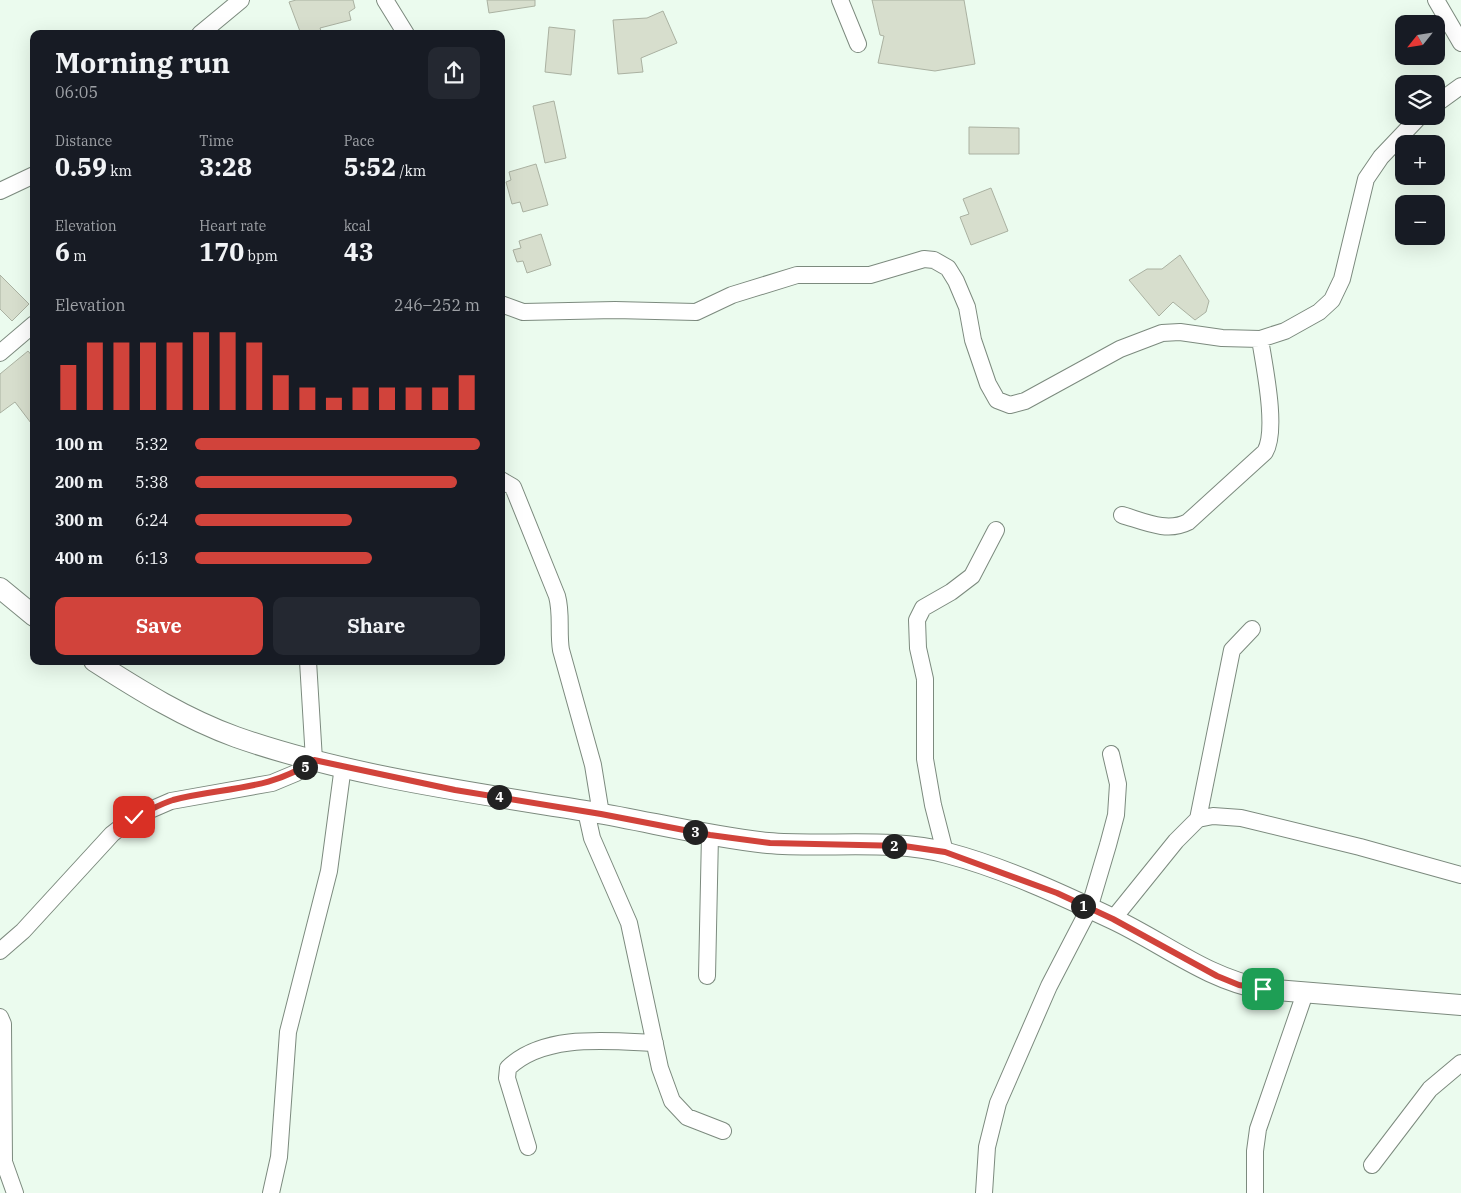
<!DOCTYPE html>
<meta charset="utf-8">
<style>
body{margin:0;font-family:"IBM Plex Serif",serif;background:#242831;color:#f1f3f6;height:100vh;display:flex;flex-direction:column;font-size:19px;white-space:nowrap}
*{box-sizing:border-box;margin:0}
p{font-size:16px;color:#9ea1a6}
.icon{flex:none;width:28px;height:28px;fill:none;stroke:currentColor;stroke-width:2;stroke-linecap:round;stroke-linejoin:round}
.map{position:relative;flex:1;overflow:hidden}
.drawer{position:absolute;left:30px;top:30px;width:475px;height:635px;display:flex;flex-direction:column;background:#171b24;border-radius:10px;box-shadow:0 5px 20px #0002}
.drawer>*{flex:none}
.needle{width:32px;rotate:240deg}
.tools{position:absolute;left:1395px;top:15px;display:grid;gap:10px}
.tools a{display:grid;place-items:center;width:50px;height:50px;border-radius:10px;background:#171b24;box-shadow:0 5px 20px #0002;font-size:25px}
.pin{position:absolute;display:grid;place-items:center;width:42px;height:42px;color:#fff;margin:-21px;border-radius:10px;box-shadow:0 2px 8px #0006}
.km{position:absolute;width:25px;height:25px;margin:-12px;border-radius:50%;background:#222;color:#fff;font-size:14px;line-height:25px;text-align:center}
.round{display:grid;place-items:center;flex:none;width:52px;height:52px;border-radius:10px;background:#242831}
.headline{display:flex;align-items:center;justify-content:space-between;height:85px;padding:0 25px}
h1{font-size:28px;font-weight:700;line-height:38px}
.metrics{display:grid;grid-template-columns:repeat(3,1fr);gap:8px;height:85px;padding:5px 25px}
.metrics div{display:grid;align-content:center}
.metrics b{font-size:25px;font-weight:700}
.metrics small{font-size:14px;font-weight:400}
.metrics p{font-size:14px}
.chart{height:140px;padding:10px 25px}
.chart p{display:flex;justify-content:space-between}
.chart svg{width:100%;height:90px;margin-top:5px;stroke:#d1433b;stroke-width:6}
.cta{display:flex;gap:10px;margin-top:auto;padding:10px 25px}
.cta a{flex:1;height:58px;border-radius:10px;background:#d1433b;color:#fff;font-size:20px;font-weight:700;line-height:58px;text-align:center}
.cta a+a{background:#242831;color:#f1f3f6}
ul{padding:0 25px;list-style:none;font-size:16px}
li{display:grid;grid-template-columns:80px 60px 1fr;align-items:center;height:38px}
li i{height:12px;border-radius:6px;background:#d1433b}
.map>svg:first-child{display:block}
</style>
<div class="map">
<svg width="1461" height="1193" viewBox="0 0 1461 1193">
<rect width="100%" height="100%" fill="#ebfbee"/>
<path fill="#d7decd" stroke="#aab1a1" d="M296,0H353L355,8L349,12L351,20L320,28L322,34H301L289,2Z
M487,0H535V6L489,13Z
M872,0H964L975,64L935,71L878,63L884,36L880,35Z
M663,11L677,43L641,58L643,72L618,74L613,20L647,18Z
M549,27L575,30L571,75L545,72Z
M554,101L566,158L545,163L533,106Z
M969,127L1019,128V154H969Z
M536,164L548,205L523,212L520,202L512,204L506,182L511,180L509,172Z
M991,188L1008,231L971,245L960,217L969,214L963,199Z
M541,234L551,265L527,273L523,261L517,262L513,250L521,248L519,241Z
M1180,255L1209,301L1206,312L1195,320L1173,302L1159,316L1129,280L1147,269H1162Z
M0,275L29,304L12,321L0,309Z
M28,351L34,358V427L15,402L0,413V374Z"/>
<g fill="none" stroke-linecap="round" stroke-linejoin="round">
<g stroke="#7c8a7e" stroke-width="18">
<path id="minor" d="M385,0L406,34
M840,0L858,44
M1436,0L1461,43
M200,34L241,0
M1436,104L1461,86
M0,191L34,175
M501,304L523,312L615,310L696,312L732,295L797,275H870L924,259L934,260L948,268L956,281L967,307L973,340L988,384L997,400L1010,405L1025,401L1120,349L1162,333L1180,332L1222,338L1260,339L1285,331L1319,312L1332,300L1342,279L1366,179L1381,157L1420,116
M0,353L34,324
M501,480L513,487L557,596C562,614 558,632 561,650L593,765L601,814
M1122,515C1143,521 1167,533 1188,522L1265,452C1278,430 1264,365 1260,339
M586,811L592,838L629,923L660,1068L672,1101L687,1117L723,1131
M1198,819L1232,650L1252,629
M945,852L933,805L925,759V679L918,648L917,620L923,608L951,592L972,576L996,530
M1113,919L1176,841L1198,819L1213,816L1241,818L1360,847L1461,875
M0,951L23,931L112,834L134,817L171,801L272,783L296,773L314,760L308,661
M707,976L710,835
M0,1017L3,1024L4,1162L15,1193
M528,1147L507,1078L508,1068C544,1033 609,1041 655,1043
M1372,1165L1430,1089L1461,1063
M271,1193L279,1157L288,1032L329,871L343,766
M984,1193L987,1147L998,1103L1049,986L1089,909L1108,845L1116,815L1118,784L1111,754
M1255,1193V1151L1258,1129L1305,993"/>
</g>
<g stroke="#7c8a7e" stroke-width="22">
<path id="tertiary" d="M0,588L34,616
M94,661C139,690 186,719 236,737C347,776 475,793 592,812C651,822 709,837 768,843C825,848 893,838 947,853C1004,868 1060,894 1113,919C1164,943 1207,979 1263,989L1461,1005"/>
</g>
<use href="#minor" stroke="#fff" stroke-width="16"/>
<use href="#tertiary" stroke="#fff" stroke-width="20"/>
</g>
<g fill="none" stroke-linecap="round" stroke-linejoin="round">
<g stroke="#fff" stroke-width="10">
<path id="route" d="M134,817C147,812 160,804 173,800C223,787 271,791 314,760L455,790L601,814L710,835L770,843L904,846L945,852L1057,893L1113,919L1217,976L1239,985L1263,989"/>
</g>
<use href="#route" stroke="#d1433b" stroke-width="6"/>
</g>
</svg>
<div class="tools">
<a><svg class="needle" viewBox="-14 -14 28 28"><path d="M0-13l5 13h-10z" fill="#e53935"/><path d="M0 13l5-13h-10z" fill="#9ea1a6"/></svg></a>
<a><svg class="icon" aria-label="layers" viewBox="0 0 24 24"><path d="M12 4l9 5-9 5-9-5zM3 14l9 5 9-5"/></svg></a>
<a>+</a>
<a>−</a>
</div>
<div class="pin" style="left:1263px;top:989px;background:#1e9e55"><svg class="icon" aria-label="arrive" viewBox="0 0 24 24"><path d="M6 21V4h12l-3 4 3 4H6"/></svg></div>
<div class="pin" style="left:134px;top:817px;background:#d93025"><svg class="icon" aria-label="check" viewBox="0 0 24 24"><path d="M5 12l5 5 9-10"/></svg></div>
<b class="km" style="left:1083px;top:906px">1</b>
<b class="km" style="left:894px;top:846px">2</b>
<b class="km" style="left:695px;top:832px">3</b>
<b class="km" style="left:499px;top:797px">4</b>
<b class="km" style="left:305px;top:767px">5</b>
<section class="drawer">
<div class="headline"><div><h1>Morning run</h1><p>06:05</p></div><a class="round"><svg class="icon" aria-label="share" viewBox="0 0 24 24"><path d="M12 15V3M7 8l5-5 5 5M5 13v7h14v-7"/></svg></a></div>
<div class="metrics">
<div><p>Distance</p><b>0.59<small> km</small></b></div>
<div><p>Time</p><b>3:28</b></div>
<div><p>Pace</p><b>5:52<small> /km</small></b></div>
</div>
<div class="metrics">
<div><p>Elevation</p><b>6<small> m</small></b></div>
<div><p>Heart rate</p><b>170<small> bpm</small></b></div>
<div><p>kcal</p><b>43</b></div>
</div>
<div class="chart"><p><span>Elevation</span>246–252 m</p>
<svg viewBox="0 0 160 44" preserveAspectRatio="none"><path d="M5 44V22M15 44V11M25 44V11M35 44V11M45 44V11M55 44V6M65 44V6M75 44V11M85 44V27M95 44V33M105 44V38M115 44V33M125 44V33M135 44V33M145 44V33M155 44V27"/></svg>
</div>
<ul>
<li><b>100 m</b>5:32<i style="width:100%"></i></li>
<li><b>200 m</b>5:38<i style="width:92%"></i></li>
<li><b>300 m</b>6:24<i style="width:55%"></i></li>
<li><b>400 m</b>6:13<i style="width:62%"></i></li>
</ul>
<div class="cta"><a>Save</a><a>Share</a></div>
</section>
</div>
